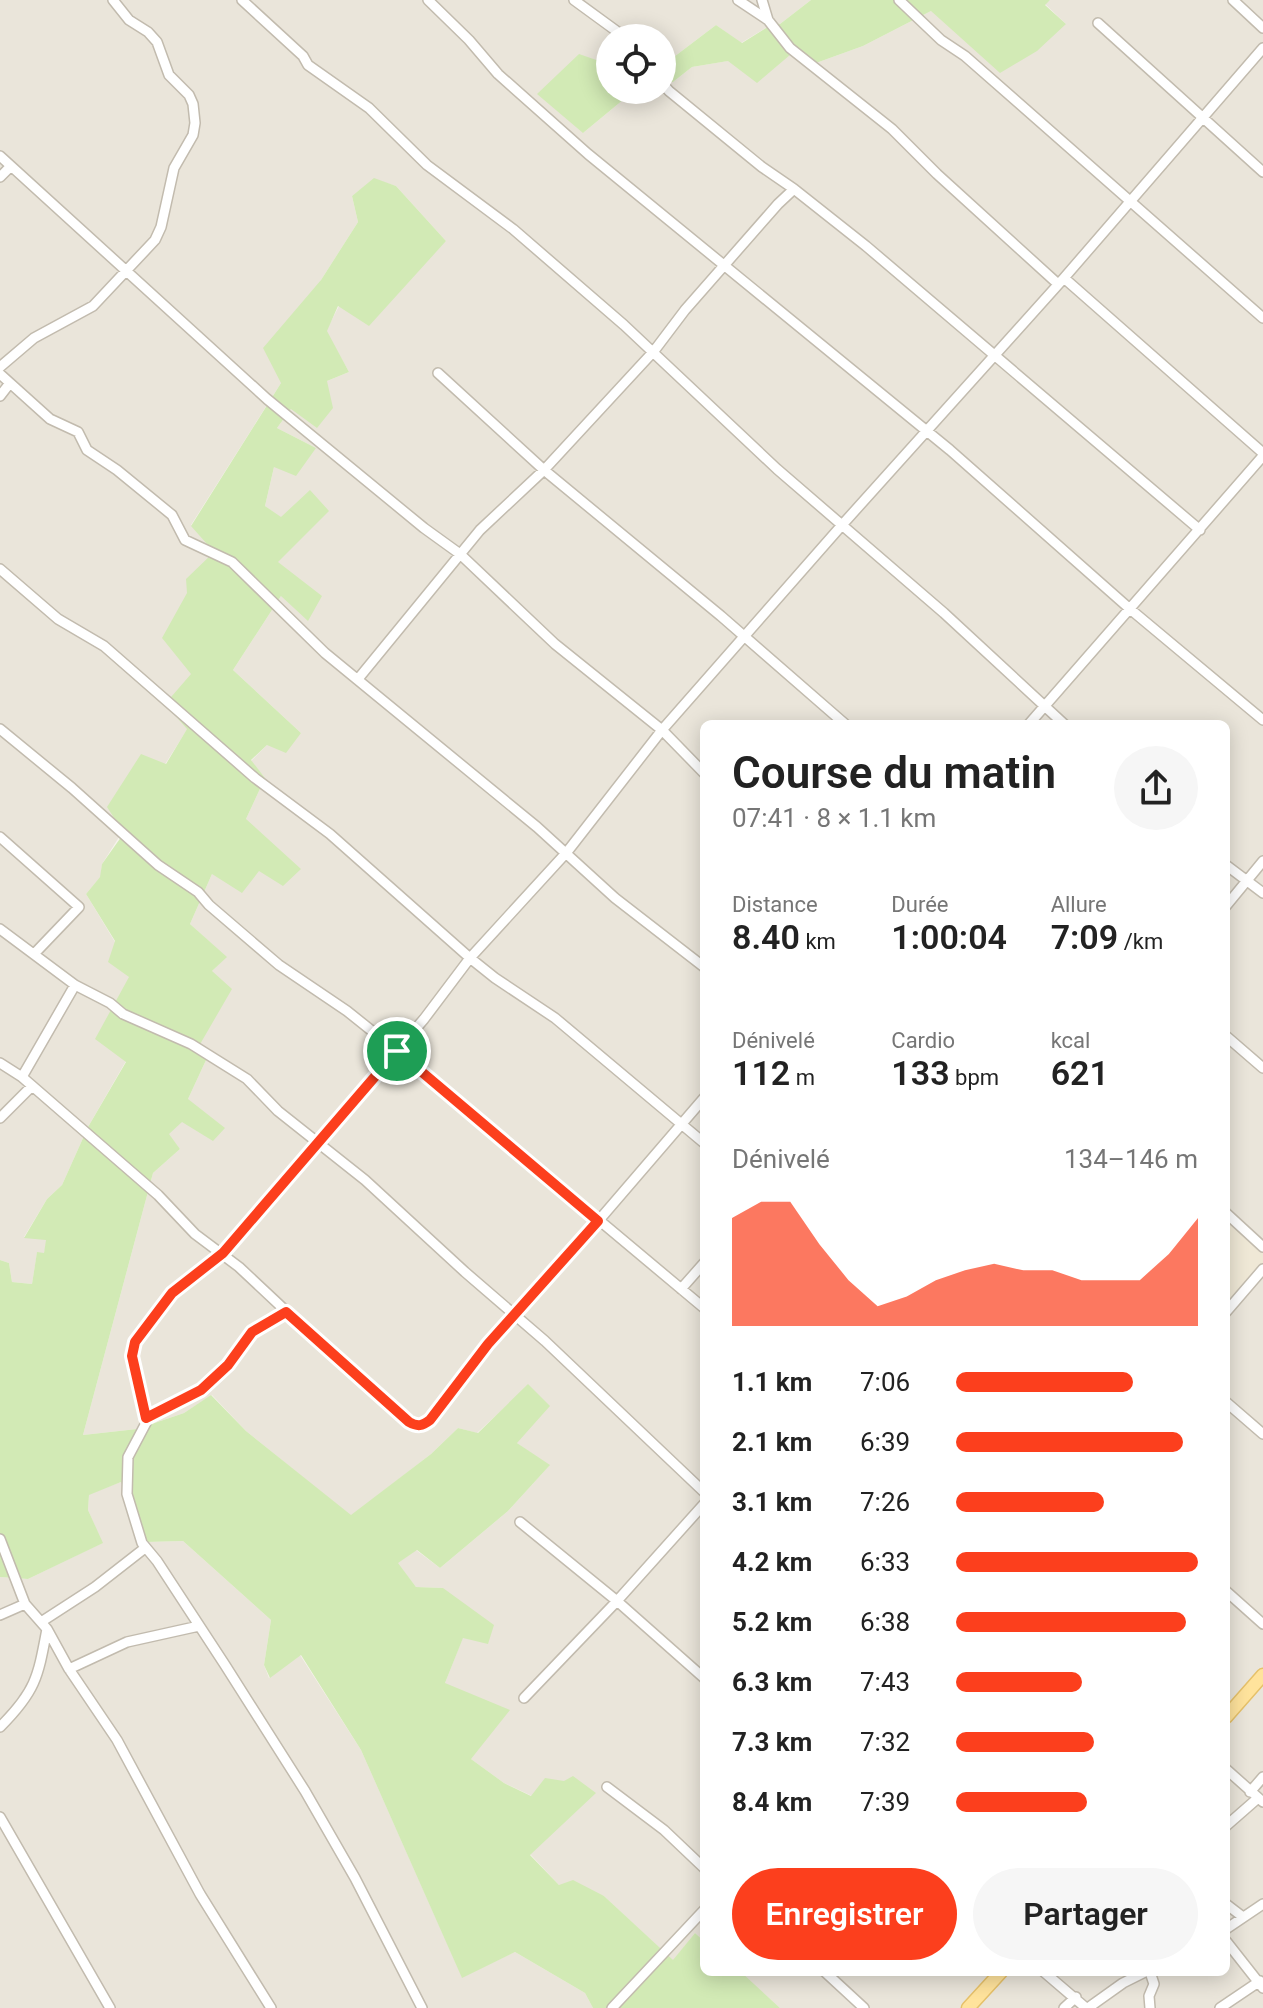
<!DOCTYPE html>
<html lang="fr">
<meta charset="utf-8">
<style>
body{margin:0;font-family:Roboto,sans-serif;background:#f6f6f6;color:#222;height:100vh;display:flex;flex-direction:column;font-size:30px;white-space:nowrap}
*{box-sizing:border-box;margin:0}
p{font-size:26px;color:#767676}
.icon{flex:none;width:44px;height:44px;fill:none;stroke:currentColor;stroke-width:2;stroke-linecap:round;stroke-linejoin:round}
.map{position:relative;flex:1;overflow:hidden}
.panel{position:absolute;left:700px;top:720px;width:530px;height:1256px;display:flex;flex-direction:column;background:#fff;border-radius:12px;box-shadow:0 4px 20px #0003}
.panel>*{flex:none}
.controls{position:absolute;left:596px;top:24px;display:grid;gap:16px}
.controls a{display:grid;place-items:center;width:80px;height:80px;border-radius:50%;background:#fff;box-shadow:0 4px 20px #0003;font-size:40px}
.pin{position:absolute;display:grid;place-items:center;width:68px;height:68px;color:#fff;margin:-34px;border:4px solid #fff;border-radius:50%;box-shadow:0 2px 8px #0007}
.round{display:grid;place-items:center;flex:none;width:84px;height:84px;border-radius:42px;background:#f6f6f6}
.headline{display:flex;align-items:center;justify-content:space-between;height:136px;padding:0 32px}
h1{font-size:44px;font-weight:600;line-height:60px}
.figures{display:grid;grid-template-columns:repeat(3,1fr);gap:12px;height:136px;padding:8px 32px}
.figures div{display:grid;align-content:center}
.figures b{font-size:34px;font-weight:600}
.figures small{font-size:22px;font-weight:400}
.figures p{font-size:22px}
.chart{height:224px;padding:16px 32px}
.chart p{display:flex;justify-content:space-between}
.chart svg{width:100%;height:144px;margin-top:8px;fill:#fc3f1d;opacity:.7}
.button{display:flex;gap:16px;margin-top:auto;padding:16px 32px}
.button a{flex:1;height:92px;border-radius:48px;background:#fc3f1d;color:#fff;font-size:32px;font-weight:600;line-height:92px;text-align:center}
.button a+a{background:#f6f6f6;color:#222}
ul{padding:0 32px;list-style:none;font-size:26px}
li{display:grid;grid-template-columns:128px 96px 1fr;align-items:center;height:60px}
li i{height:20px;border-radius:10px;background:#fc3f1d}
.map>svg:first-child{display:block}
</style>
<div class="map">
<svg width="1263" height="2008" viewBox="0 0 1263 2008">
<rect width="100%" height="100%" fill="#f6f3ec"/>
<path fill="#eae5da" d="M0,0H811L780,24L774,23L741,43L716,25L662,66V38H610V55L602,62L583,133L635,90H662V82H673L692,67L797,49L816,63L863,46L931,11L1066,24L1045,4L1050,0H1263V2008H780L740,1973L1226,1972V724H704V1941L695,1933L673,1961L604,1896L559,1885L530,1854L595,1793L564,1781L532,1796L504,1783L471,1759L445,1683L463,1637L443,1588L416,1587L397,1563L416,1550L440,1568L508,1511L549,1466L517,1443L529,1385L477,1433L458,1428L431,1454L351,1516L246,1431L212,1395L184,1413L137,1429L83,1435L153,1173L180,1149L168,1134L181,1122L188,1099L207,1058L199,1046L212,971L226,957L190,924L212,874L246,819L265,778L251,761L267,745L301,733L233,670L281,596L277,562L281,518L265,506L274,467L316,448L277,428L291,409L327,381L349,372L326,331L339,306L446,241L396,186L374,179L352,196L358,222L321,280L281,383L191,525L214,552L187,593L191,674L188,728L102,864L101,876L86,894L115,942L129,977L126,1061L88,1127L62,1185L47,1199L24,1237L47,1239L44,1254L37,1253L32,1284L12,1282L9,1263L0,1260Z
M121,1482L146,1542L183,1541L271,1620L264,1665L269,1678L300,1655L361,1750L462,1977L515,1952L585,1993L593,2008H0V1577L28,1579L102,1543L88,1510L89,1494Z"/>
<path fill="#efe8d6" d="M1226,1216L1263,1249V1268L1226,1310Z"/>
<path fill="#d2eab5" d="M811,0H1050L1045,5L1066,24L1037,51L1000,73L931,11L863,46L816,63L797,49L757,83L728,61L692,67L673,82H662V66L716,25L742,43L774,23L780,24Z
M579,54L602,62L610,55V90H635L583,133L537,94Z
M374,178L396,186L446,241L369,326L338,306L327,331L349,372L327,381L333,408L317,428L291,409L277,428L316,448L296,476L274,467L265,506L281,517L310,490L329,511L278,562L322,596L308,621L281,596L233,670L301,733L286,753L267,745L251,760L265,778L246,819L301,869L283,886L259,871L242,893L212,874L190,924L227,957L212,971L232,989L199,1046L207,1058L188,1099L225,1128L213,1141L182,1122L169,1134L180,1149L153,1173L83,1435L137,1429L184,1413L211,1395L246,1431L351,1515L431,1454L458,1428L478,1433L528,1384L550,1406L517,1443L550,1465L508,1511L440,1568L417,1550L398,1563L416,1587L443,1588L494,1625L488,1644L463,1638L445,1683L510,1710L471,1759L504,1783L531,1796L545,1778L564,1781L573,1776L596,1793L530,1855L559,1885L573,1880L604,1896L673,1960L695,1933L704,1941V1972H741L780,2008H593L585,1993L515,1952L462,1978L361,1750L301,1655L270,1678L264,1665L271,1620L183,1541L146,1542L121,1482L89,1495L88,1510L103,1543L28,1579L0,1577V1260L9,1263L12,1282L32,1284L37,1252L44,1253L46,1240L24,1238L47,1199L62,1185L88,1127L126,1062L95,1039L129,977L108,962L115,941L86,894L100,877L102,864L124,833L107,807L141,754L166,764L187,729L165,704L191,674L162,638L187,593L186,579L214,552L191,526L281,383L263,348L321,280L358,222L352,196Z"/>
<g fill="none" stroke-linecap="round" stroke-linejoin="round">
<g stroke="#c2bbae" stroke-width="12">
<path id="minor" d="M242,0L303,56L308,65L369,108L427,165L513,229L624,325L777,469L944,613L1064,724
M428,0L469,40L498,74L588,154L950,450L1130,609L1263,720
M574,0L626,38
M738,0L768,20
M762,0L768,20L790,48L892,129L937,174L1058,284
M899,0L941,40L965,56L1263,318
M1233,0L1263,28
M1098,23L1263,172
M662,83L669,91L762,167L794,189L866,246L1200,530
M0,156L267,399L424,528L460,554L555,644L662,730L704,773
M0,177L10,167
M1064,278L1263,453
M0,367L34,338L93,306L155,240L161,227L174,168L193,135L195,123L193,104L189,95L169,75L157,42L148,32L129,20L113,0
M438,373L544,470L721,616L845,724
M0,374L50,419L78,432L87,450L117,470L172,515L185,540L232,562L325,653L537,827L615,898L704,967
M0,396L10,383
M0,569L58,619L104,646L255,778L330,834L470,958L495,978L555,1018L704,1143
M358,679L480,530L544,470L654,351L685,310L778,204L794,189
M1029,724L1263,456
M0,729L72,788L158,865L198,892L209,905L279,965L347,1011L397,1051L704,1308
M0,837L79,907L34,954
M1226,865L1263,893
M1226,906L1263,861
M0,929L75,985L110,1003L123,1014L191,1044L247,1079L278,1111L365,1180L465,1272L545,1341L704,1492
M1226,1036L1263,1068
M0,1063L22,1077L158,1195L195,1234L239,1267L336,1358L417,1426L430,1420L488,1344L557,1269L704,1098
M22,1077L75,985
M0,1118L32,1086
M1226,1213L1263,1247
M681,1289L704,1263
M1226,1312L1263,1269
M1226,1402L1263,1434
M146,1418L201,1390L228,1365L252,1332L286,1312
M520,1522L617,1601L704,1678
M0,1539L25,1604L47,1629L69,1669L117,1740L200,1894L271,2008
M1226,1591L1263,1624
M0,1615L25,1604
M41,1622L95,1587L145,1548
M69,1669L127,1642L199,1626
M524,1698L617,1601L704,1504
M0,1727C36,1691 38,1677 47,1629
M1226,1769L1263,1802
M607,1787L664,1830L704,1868
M1250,1792L1263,1777
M0,1817L110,2008
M1226,1826L1258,1798
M1226,1904L1243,1917
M1226,1929L1263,1904
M1226,1941L1263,1988
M825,1972L864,2008
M1044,1972L1086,2008
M422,2008L355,1878L305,1791L225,1665L157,1561L142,1543L127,1494L128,1457L146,1423L132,1356L135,1342L172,1293L223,1253L424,1019L470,958L567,852L662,730L842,525L1064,278L1263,48
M612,2008L704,1910
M1064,2008L1076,1997
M1088,2008L1123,1983L1145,1972
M1150,2008L1149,1996L1154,1984L1150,1972
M1220,2008L1260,1981"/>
</g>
<g stroke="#e6c16a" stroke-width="15">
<path id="major" d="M1226,1717L1263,1675
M968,2008L1001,1972"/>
</g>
<use href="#minor" stroke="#fff" stroke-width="9"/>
<use href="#major" stroke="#ffe39c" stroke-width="12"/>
</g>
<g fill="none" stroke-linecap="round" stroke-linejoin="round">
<g stroke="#fff" stroke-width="16">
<path id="route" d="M397,1051L598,1221L488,1344L430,1420C422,1426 418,1427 409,1422L286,1312L252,1332L228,1365L201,1390L146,1418L132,1356L135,1342L172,1293L223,1253Z"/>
</g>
<use href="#route" stroke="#fc3f1d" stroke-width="10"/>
</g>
</svg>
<div class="controls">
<a><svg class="icon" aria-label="locate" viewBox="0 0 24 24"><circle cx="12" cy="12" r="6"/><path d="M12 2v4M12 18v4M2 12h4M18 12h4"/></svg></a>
</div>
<div class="pin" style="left:397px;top:1051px;background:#1e9e55"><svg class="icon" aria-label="arrive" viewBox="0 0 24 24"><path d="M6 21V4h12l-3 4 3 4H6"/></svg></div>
<section class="panel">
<div class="headline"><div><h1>Course du matin</h1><p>07:41 · 8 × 1.1 km</p></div><a class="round"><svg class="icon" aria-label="share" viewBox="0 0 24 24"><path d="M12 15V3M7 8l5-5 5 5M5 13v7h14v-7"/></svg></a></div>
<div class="figures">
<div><p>Distance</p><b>8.40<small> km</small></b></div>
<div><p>Durée</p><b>1:00:04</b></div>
<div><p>Allure</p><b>7:09<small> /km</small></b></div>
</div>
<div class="figures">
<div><p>Dénivelé</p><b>112<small> m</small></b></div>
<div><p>Cardio</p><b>133<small> bpm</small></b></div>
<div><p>kcal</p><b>621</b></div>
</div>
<div class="chart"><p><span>Dénivelé</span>134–146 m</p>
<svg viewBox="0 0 160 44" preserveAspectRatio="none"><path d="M0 44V11L10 6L20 6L30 19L40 30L50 38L60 35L70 30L80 27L90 25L100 27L110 27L120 30L130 30L140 30L150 22L160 11V44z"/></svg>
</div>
<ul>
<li><b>1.1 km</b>7:06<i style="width:73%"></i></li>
<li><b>2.1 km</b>6:39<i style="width:94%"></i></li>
<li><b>3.1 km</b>7:26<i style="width:61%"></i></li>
<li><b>4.2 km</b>6:33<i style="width:100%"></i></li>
<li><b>5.2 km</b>6:38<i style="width:95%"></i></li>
<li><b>6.3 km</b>7:43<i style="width:52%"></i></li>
<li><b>7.3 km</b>7:32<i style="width:57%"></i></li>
<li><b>8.4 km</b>7:39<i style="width:54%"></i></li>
</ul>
<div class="button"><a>Enregistrer</a><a>Partager</a></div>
</section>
</div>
